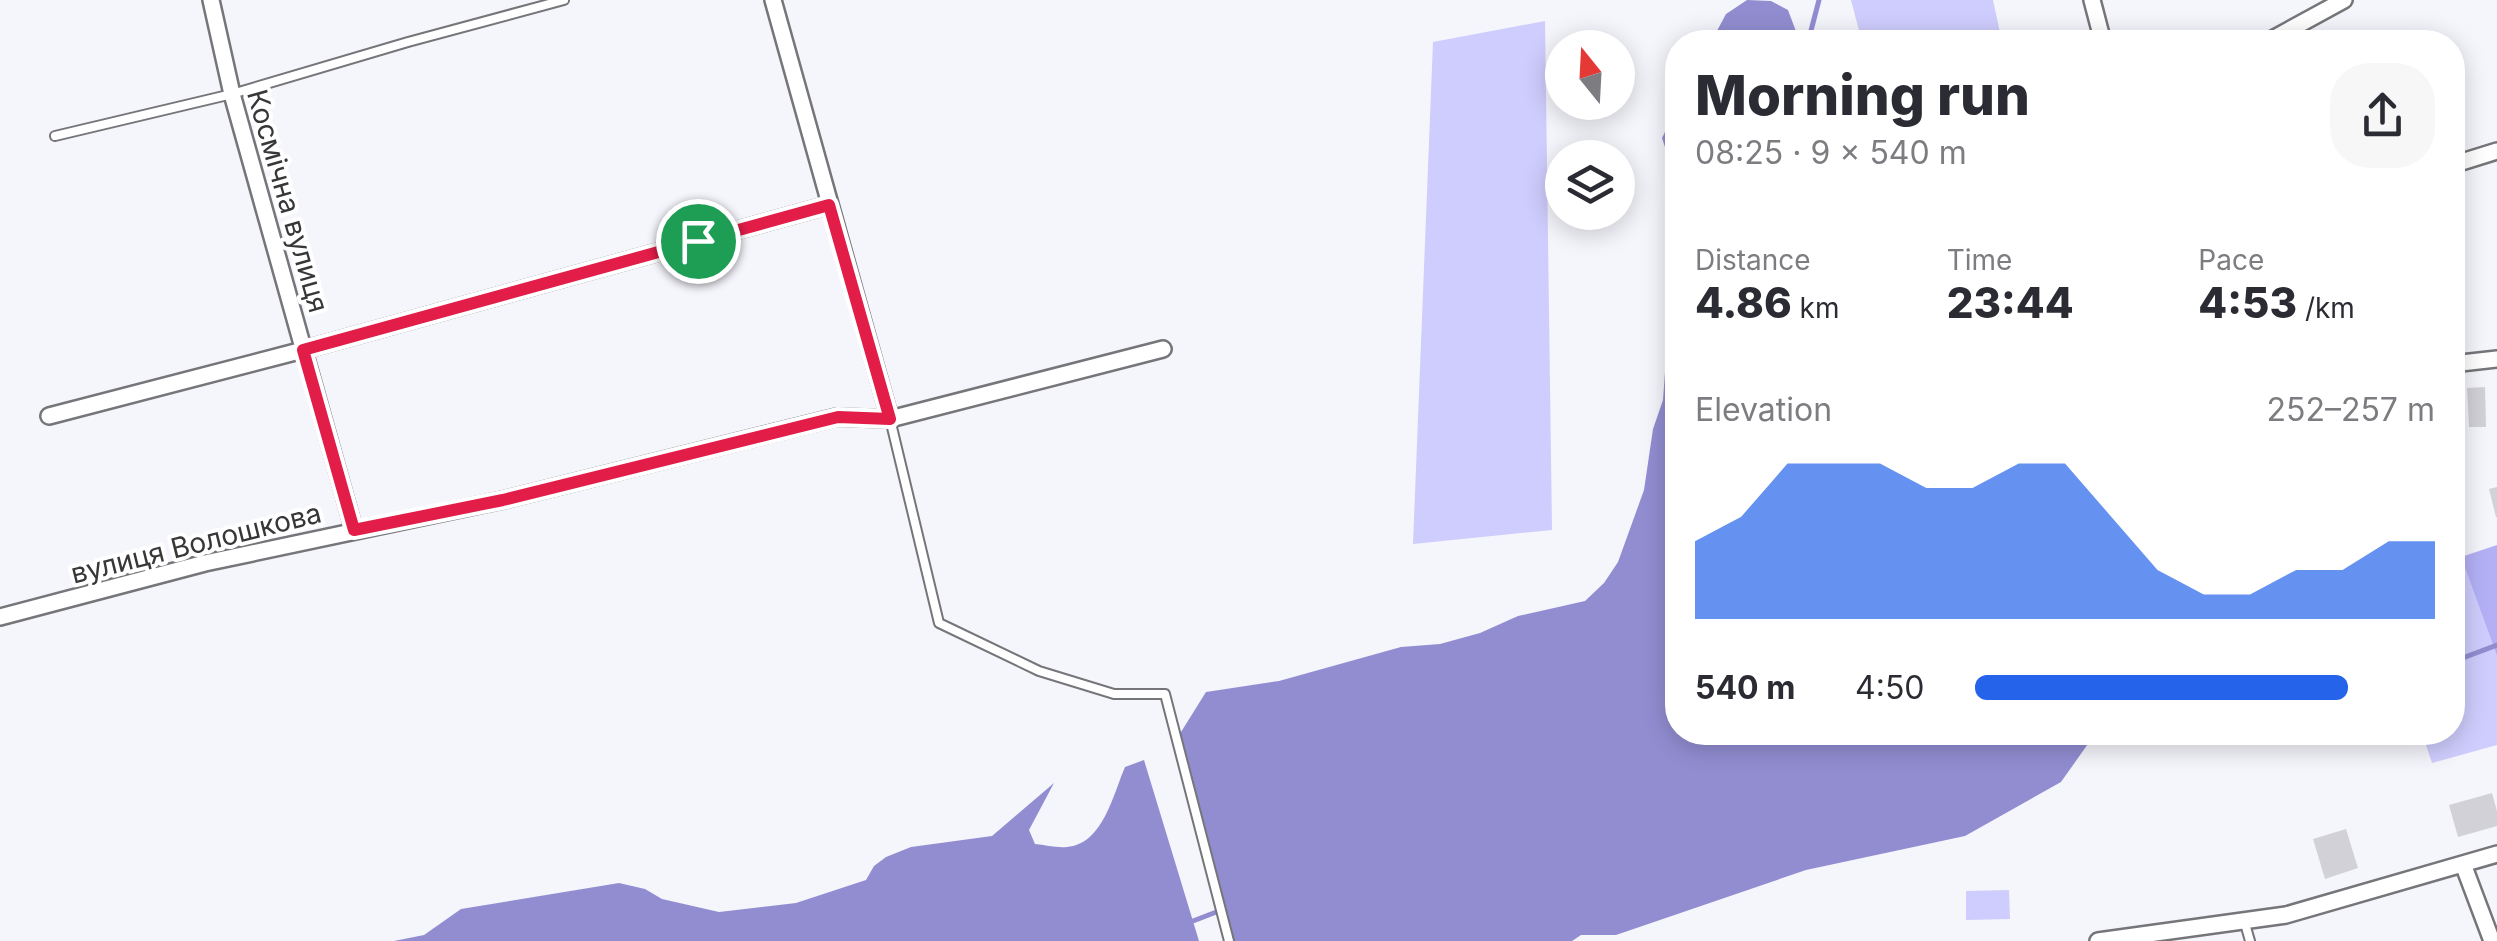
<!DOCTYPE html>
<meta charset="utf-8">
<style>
body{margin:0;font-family:Inter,sans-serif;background:#f7f7f7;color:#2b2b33;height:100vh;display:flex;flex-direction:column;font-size:38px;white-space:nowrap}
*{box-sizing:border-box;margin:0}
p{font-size:32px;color:#7c7c81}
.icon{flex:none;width:55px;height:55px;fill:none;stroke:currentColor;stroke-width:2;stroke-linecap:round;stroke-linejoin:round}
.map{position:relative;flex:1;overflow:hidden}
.panel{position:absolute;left:1665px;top:30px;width:800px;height:715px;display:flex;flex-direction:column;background:#fff;border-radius:40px;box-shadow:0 5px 25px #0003}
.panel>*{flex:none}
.needle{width:65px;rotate:342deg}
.buttons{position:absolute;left:1545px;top:30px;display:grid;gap:20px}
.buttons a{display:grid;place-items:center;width:90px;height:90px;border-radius:50%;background:#fff;box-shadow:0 5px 25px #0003;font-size:50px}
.pin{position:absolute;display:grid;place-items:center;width:85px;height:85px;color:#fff;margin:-42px;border:5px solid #fff;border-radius:50%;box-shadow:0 2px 10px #0007}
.round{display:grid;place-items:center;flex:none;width:105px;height:105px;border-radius:40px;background:#f7f7f7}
.overview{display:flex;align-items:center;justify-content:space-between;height:170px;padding:0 30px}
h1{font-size:55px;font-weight:800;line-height:75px}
.figures{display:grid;grid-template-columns:repeat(3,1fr);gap:15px;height:170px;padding:10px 30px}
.figures div{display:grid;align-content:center}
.figures b{font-size:42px;font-weight:800}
.figures small{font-size:28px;font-weight:400}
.figures p{font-size:28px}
.chart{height:280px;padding:20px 30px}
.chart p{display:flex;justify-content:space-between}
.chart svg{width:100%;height:180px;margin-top:10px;fill:#2563eb;opacity:.7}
ul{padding:0 30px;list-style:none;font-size:32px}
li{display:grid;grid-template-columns:160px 120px 1fr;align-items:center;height:75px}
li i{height:25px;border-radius:12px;background:#2563eb}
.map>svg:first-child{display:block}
</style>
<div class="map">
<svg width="2497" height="941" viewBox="0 0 2497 941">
<rect width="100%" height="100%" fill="#f5f5fc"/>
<path fill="#cecdfd" d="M1851,0H1993L2002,42H1862Z
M1545,21L1552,530L1413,544L1433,42Z
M2461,557L2497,656V745L2432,763L2422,733L2452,732L2453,559Z
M2009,890L2010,919L1966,920V891Z"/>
<path fill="#b4b0f6" d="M2497,545V656L2461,557Z"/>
<path fill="#928dd1" d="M1747,0L1771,1L1788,10L1800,42H1711L1726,14Z
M1677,108V183L1662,138Z
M1677,253L1678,732H2090V741L2061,782L1965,836L1806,870L1616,935H1581L1572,941H1230L1176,740L1206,692L1279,681L1401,647L1440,644L1480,633L1518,616L1585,601L1604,583L1618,562L1644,490L1653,429L1663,400L1672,275Z
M1144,760L1199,941H394L424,935L461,909L619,883L645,889L662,899L719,912L796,903L866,880L874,866L886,857L911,847L992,836L1054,783L1029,830L1035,844C1045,845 1057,848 1067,847C1103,844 1113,795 1125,767Z"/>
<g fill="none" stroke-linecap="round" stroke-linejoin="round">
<path stroke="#928dd1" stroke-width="5" d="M1808,42L1819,0
M2452,662L2497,645
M2090,741L2256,736L2266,732
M1193,921L1219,911"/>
</g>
<path fill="#d1d1d7" d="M2485,387L2486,427H2469L2467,388Z
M2497,487V517H2496L2489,489Z
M2492,793L2497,811V826L2458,837L2449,805Z
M2346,829L2358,868L2325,879L2313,839Z"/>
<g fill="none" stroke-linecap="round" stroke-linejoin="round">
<g stroke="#75757a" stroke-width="12">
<path id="service" d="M55,136L232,94L408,42L564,0
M890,419L939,623L1039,671L1114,694H1165L1229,941
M2244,920L2250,941"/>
</g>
<g stroke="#75757a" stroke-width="20">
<path id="minor" d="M211,0L232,94L354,530
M773,0L890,419
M2092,0L2103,42
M2267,42L2344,0
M2452,165L2497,151
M2452,364L2497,359
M49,416L303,350L829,205
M0,617L205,563L503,500L837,417L890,419L1163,349
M2463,864L2492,941
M2098,941L2286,915L2497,854"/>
</g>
<use href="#service" stroke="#fff" stroke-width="8"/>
<use href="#minor" stroke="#fff" stroke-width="15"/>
</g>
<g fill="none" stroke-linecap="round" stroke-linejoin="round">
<g stroke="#fff" stroke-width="20">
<path id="route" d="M829,205L890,419L838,417L503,500L354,530L303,350Z"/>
</g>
<use href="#route" stroke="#e11d48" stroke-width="12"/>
</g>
<g text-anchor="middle" stroke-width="8" stroke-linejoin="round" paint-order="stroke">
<g font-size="28" fill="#373739" stroke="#fff">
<text transform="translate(288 201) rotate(74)" y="10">Космічна вулиця</text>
<text transform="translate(196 543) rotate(-14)" y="10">вулиця Волошкова</text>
</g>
</g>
</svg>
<div class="buttons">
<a><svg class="needle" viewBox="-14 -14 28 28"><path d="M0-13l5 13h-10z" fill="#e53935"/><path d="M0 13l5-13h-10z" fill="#7c7c81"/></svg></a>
<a><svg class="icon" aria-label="layers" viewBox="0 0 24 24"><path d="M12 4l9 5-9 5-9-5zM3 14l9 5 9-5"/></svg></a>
</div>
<div class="pin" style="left:698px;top:241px;background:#1e9e55"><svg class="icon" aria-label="arrive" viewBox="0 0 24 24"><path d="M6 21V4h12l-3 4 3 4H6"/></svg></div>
<section class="panel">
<div class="overview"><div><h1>Morning run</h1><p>08:25 · 9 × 540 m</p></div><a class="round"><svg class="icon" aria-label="share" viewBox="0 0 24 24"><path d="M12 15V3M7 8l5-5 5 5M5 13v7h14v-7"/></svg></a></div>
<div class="figures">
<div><p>Distance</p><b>4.86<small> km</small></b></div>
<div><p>Time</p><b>23:44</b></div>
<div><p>Pace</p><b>4:53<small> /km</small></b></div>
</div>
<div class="chart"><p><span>Elevation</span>252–257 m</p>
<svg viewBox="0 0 160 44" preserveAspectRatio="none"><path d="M0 44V25L10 19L20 6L30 6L40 6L50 12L60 12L70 6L80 6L90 19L100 32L110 38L120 38L130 32L140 32L150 25L160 25V44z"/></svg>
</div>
<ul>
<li><b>540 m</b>4:50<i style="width:81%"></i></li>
</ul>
</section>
</div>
